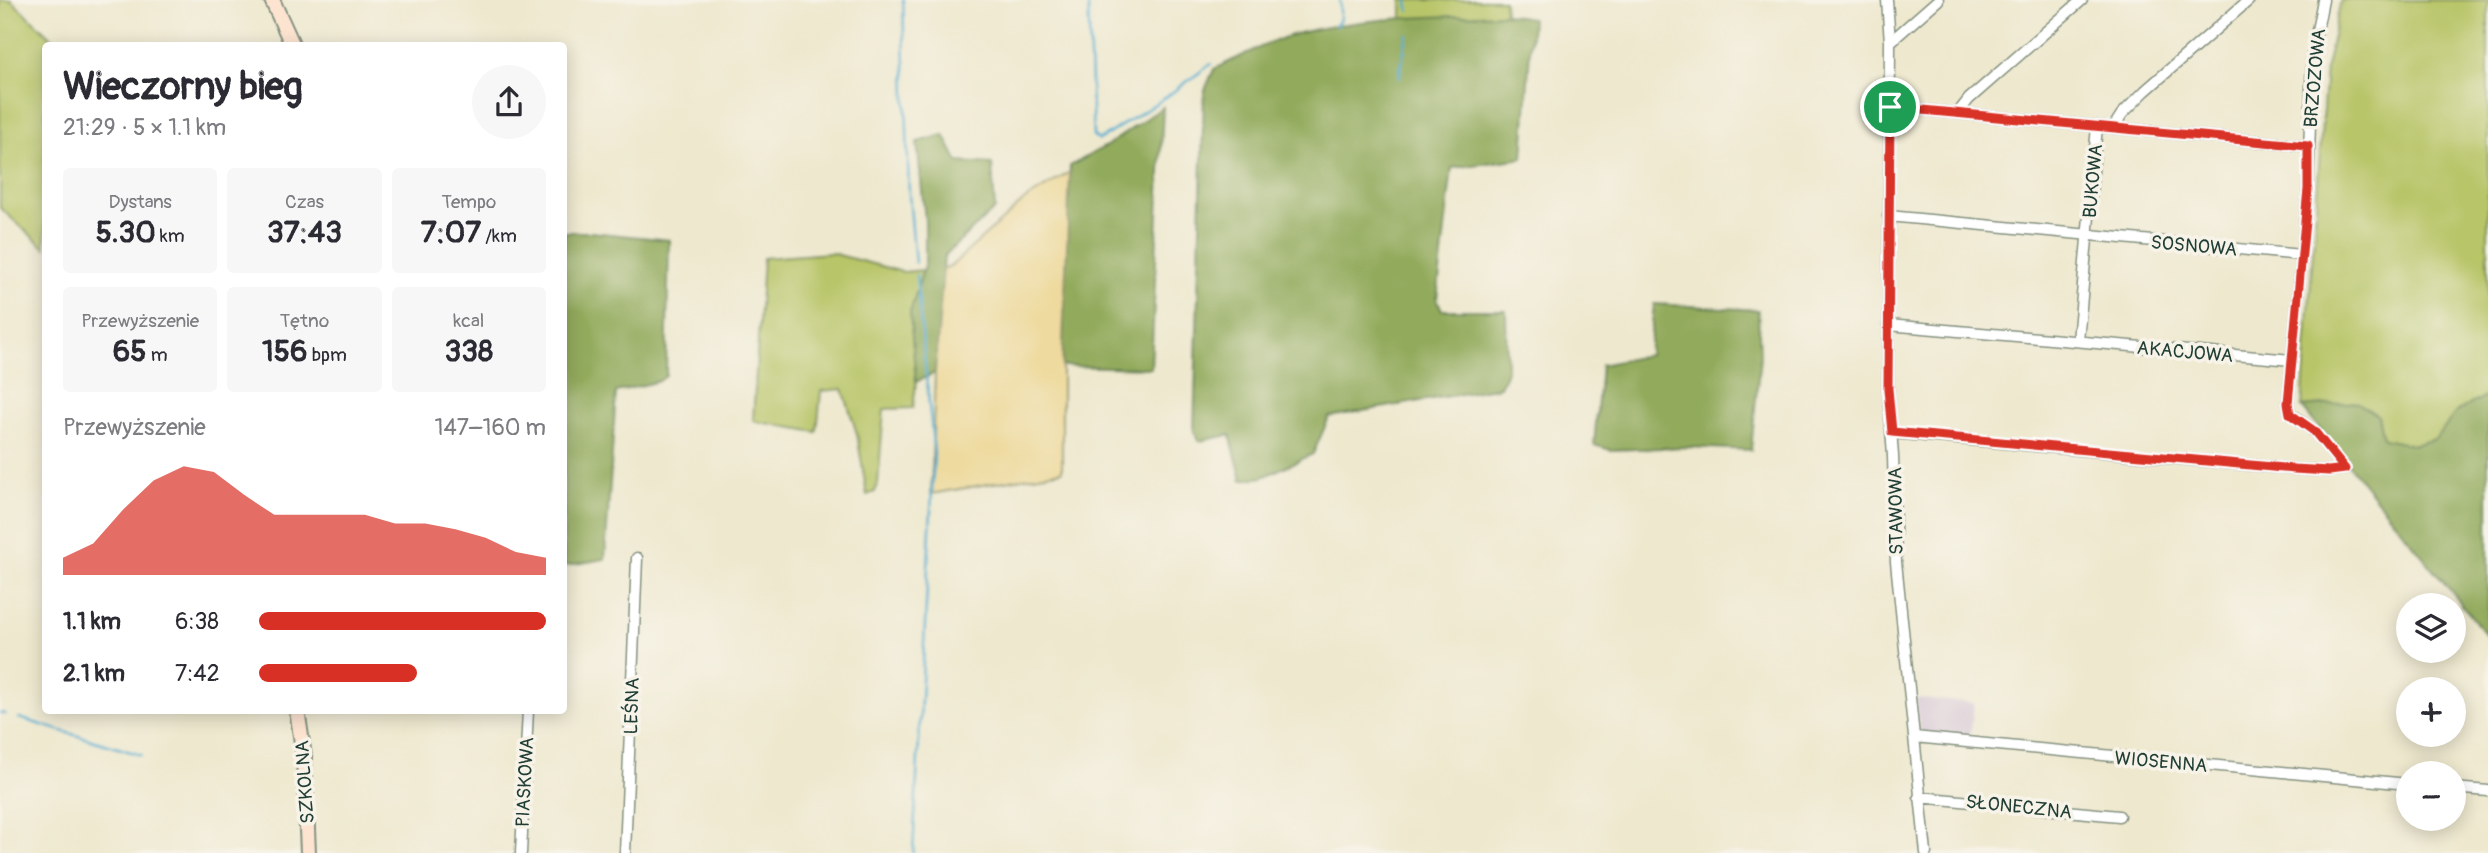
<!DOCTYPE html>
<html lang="pl">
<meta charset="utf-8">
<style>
body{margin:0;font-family:Pangolin,sans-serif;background:#f7f7f7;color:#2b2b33;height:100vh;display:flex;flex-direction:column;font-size:26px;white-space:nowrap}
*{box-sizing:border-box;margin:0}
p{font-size:23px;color:#7c7c81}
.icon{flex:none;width:38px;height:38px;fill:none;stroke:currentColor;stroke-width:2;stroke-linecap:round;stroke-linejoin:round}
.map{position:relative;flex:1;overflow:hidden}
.side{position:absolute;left:42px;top:42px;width:525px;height:672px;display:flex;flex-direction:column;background:#fff;border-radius:7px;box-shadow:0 4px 18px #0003}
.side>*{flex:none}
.buttons{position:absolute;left:2396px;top:593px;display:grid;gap:14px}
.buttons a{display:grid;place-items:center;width:70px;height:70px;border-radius:50%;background:#fff;box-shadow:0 4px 18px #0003;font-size:35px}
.pin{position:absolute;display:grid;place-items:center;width:60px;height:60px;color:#fff;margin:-30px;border:4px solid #fff;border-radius:50%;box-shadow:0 2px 7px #0007}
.round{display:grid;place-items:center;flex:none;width:74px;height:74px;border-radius:37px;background:#f7f7f7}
.overview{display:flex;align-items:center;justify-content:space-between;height:119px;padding:0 21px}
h1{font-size:38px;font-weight:800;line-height:52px}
.metrics{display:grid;grid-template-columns:repeat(3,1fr);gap:10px;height:119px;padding:7px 21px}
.metrics div{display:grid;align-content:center;border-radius:7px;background:#f7f7f7;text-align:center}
.metrics b{font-size:30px;font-weight:800}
.metrics small{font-size:19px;font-weight:400}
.metrics p{font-size:19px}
.chart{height:196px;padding:14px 21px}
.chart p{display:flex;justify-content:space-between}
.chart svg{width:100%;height:126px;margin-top:7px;fill:#d93025;opacity:.7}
ul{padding:0 21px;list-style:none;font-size:23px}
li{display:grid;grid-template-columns:112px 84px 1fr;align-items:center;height:52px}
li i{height:18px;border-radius:9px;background:#d93025}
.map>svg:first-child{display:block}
</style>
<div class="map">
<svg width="2488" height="853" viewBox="0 0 2488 853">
<rect width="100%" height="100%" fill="#f7f3e8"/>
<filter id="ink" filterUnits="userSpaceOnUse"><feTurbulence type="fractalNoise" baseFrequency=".0143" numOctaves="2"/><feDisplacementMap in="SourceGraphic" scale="14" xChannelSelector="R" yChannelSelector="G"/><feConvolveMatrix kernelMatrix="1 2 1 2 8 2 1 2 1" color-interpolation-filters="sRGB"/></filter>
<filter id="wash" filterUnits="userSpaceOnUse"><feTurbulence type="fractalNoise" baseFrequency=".00686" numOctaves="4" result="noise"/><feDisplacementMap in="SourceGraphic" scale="28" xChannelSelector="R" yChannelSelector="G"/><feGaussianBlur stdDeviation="1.57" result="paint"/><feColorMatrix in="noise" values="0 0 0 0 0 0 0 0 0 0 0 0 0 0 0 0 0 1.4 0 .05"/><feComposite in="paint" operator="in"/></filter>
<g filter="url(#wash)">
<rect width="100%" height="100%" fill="#eee8ce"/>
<path fill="#cebed2" d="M1916,698L1974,703L1970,739L1920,735Z"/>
<path fill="#b8c567" stroke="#6c814e" stroke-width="2" d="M0,0H11L59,45L46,46L45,248L0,208Z
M1402,0H1504L1505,14L1402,19Z
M2341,0H2488V395L2457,411L2435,439L2413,445L2383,439L2378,416L2357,402L2302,407L2326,67Z
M831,253L903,272L924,270L910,313L916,382L913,408L884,409L878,483L875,492L867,495L857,434L843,389L821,391L817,432L753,421L763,258Z"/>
<path fill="#92aa5c" stroke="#587448" stroke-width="2" d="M1505,14L1532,18L1523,158L1452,168L1437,299L1442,310H1506L1507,371L1500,387L1329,417L1313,454L1263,477L1242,480L1230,435L1199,441L1194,431L1204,92L1214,69C1242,56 1270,41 1299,33C1366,16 1437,17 1505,14Z
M1163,107L1151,368L1062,366L1070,166L1108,145Z
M944,135L958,162L992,164L995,209L944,256L935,373L916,382L910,313L925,263V220L917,142Z
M564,232H591L669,240L666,376L659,381L616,392L605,559L564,566Z
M1654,304L1758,310L1760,357L1751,450L1688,447L1611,450L1594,445L1601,365L1649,355Z
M2488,395V637L2302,407L2357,402L2378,416L2383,439L2413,445L2435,439L2457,411Z"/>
<path fill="#eeda9e" stroke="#868c69" stroke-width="2" d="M1070,172L1062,366V471L931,494L935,373L943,269L951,266L1025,200Z"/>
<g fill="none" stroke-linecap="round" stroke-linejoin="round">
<path stroke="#52acd0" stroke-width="2.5" d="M903,0L909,194L915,263
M1088,0L1093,136L1099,140L1166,97L1211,64
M1408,0L1409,11
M1336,26L1340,19V0
M1399,78L1407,34
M0,713L5,714
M19,718L141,755
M913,853L934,453L916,275"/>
</g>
</g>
<g filter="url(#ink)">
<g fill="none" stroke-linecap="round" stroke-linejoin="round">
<g stroke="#869281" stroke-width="13">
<path id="street" d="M1887,0L1890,42L1888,389L1893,456L1896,562L1926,853
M2323,0L2312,56L2308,189L2288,403L2290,413L2314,431L2345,469
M1890,42L1938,0
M1890,107L2308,146
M1958,113L1969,99L2082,0
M2113,128L2122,114L2145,91L2249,0
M1888,216L2301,255
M1888,325L2292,360
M2078,341L2097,126
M1892,433L2293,469L2329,471L2345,469
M1914,737L2408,784
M2454,788L2488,791
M1919,797L2119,816
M521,853L528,710
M625,853L637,558"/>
</g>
<g stroke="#869281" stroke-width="18">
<path id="secondary" d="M272,0L293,46
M297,710L304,756L308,853"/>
</g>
<use href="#street" stroke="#fff" stroke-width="10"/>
<use href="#secondary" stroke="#fde4d1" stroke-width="14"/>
</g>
</g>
<g fill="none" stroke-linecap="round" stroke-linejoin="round" filter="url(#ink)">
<g stroke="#fff" stroke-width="14">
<path id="route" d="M1890,107L2308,146V189L2288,403L2290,414L2314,431L2345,469L2329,471L2294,469L1892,432L1888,389Z"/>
</g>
<use href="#route" stroke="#d93025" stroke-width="9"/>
</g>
<g text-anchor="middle" stroke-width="7" stroke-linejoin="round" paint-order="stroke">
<g font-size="19" fill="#1f3d34" stroke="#f7f3e8">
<text transform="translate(2314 78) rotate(-85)" y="7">BRZOZOWA</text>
<text transform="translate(2092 181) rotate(-85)" y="7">BUKOWA</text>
<text transform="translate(2194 245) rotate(5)" y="7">SOSNOWA</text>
<text transform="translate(2185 351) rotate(5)" y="7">AKACJOWA</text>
<text transform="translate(1895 511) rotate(-91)" y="7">STAWOWA</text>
<text transform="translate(631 706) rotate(-88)" y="7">LEŚNA</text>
<text transform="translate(2161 761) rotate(5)" y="7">WIOSENNA</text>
<text transform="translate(304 782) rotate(-94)" y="7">SZKOLNA</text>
<text transform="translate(524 782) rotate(-87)" y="7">PIASKOWA</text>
<text transform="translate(2019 806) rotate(6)" y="7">SŁONECZNA</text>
</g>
</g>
</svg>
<div class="buttons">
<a><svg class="icon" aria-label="layers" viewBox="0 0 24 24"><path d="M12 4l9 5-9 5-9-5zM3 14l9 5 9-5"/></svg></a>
<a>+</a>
<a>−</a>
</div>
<div class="pin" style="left:1890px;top:107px;background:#1e9e55"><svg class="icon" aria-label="arrive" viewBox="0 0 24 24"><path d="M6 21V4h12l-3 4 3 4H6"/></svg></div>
<section class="side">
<div class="overview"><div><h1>Wieczorny bieg</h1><p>21:29 · 5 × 1.1 km</p></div><a class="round"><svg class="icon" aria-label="share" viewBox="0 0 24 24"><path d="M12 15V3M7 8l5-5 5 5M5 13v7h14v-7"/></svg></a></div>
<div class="metrics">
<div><p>Dystans</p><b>5.30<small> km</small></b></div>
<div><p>Czas</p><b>37:43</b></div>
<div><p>Tempo</p><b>7:07<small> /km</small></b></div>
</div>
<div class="metrics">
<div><p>Przewyższenie</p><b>65<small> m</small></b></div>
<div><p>Tętno</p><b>156<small> bpm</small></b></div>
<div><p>kcal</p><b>338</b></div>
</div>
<div class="chart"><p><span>Przewyższenie</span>147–160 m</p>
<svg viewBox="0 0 160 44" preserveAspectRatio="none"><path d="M0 44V38L10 33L20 21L30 11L40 6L50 8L60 16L70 23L80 23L90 23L100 23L110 26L120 26L130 28L140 31L150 36L160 38V44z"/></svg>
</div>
<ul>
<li><b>1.1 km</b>6:38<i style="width:100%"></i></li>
<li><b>2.1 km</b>7:42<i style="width:55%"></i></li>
</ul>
</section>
</div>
